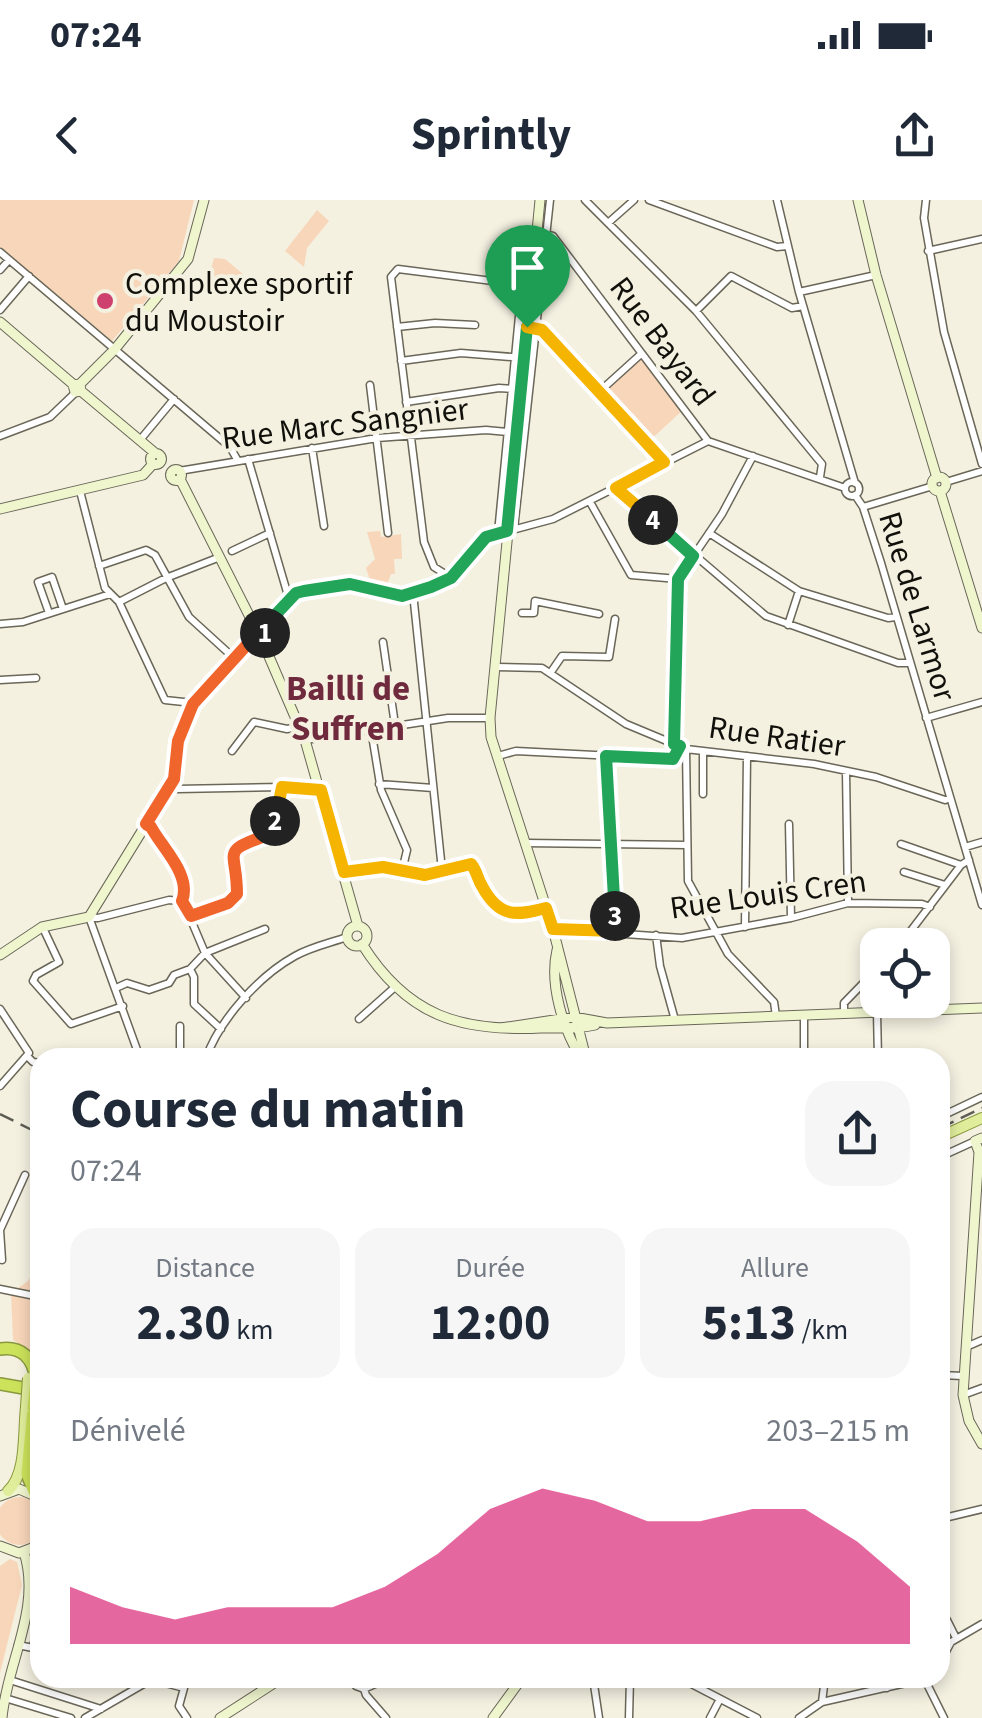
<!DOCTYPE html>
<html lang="fr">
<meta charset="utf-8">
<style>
body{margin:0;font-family:"Source Sans 3",sans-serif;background:#f6f6f7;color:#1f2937;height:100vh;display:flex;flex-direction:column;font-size:38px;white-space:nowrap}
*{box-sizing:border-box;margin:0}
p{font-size:32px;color:#747a83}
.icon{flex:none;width:55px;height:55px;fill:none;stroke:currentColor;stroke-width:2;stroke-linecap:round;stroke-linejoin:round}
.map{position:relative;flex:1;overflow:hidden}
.drawer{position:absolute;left:30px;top:848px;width:920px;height:640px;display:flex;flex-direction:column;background:#fff;border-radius:30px;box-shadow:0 5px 15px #0003}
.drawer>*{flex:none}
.buttons{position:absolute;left:860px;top:728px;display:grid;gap:20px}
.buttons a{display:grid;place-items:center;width:90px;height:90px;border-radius:20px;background:#fff;box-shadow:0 5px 15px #0003;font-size:50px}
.pin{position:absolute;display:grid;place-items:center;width:85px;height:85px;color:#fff;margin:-102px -42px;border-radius:50% 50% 50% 0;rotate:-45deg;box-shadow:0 0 10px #0007}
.pin .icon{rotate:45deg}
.km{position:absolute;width:50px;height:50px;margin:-25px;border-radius:50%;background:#222;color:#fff;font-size:28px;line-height:50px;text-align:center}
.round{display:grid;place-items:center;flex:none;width:105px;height:105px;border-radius:30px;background:#f6f6f7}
.head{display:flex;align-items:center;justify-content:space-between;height:170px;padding:0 40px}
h1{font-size:55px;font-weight:700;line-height:75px}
.stats{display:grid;grid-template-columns:repeat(3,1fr);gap:15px;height:170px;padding:10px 40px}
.stats div{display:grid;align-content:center;border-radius:25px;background:#f6f6f7;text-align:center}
.stats b{font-size:50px;font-weight:700}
.stats small{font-size:28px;font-weight:400}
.stats p{font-size:28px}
.chart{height:280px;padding:20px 40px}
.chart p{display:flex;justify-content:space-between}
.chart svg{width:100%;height:180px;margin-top:10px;fill:#db2777;opacity:.7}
.status{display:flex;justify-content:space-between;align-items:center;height:70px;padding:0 50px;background:#fff;direction:ltr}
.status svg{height:28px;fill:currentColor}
header{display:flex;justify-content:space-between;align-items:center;height:130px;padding:0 40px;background:#fff;font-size:45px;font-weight:700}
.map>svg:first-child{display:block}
</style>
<div class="status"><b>07:24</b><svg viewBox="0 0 49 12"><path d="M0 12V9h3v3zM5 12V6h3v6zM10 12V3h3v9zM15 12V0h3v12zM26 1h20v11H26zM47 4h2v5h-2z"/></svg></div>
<header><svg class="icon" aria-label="back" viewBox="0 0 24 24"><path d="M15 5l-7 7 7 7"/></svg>Sprintly<svg class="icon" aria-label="share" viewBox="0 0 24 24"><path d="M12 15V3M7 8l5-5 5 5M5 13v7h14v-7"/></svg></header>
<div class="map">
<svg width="982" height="1518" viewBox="0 0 982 1518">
<rect width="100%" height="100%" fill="#f4f1e1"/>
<path fill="#f8d6ba" d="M0,0H194L179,61L112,141L0,47Z
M317,10L329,21L307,48L304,67L285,51Z
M214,58L225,59L250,80L238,95L210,73Z
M641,154L683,210L647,243L599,192Z
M380,331L381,337L401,334L402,359H394L395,374H391L387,385L370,380L366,368L375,359L367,332Z
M40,1059V1151L33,1153L13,1140L11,1093L28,1081Z
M-4 1321a24 24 0 1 1 48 0a24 24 0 1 1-48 0Z
M10,1359L17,1362L22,1385L0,1473V1366Z"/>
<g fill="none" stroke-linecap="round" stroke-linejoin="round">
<g stroke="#6a6759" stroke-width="9">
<path id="street" d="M585,0L696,111L822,264L820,277
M649,0L777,47L787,46
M777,0L799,92L855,283
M926,0L924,18L944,132L982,264
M608,23L634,0
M547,34L553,36L708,241
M928,51L982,39
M0,52L230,247L238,261
M0,70L9,60
M799,92L876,75
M0,110L29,76
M696,111L731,76L792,108L803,106
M397,127L435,123L475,125
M527,127L542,130L665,262
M401,161L461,153L524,158
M370,185L388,333
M599,192L641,154
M406,202L499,188L515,189
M0,236L50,217L75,193
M140,240L174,199
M312,248L324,326
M248,259L289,399
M179,271L377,238L486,230L517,233
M946,282L982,271
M845 289a7 7 0 1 1 14 0a7 7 0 1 1-14 0Z
M616,288L766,416L898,463H910
M80,291L105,388L119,402L165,500L193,503
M855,295L863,307L881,363L982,705
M590,302L631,375L678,379
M863,307L933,286
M514,329L550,0
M498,333L522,85
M709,333L799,391L888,418L896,417
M232,351L270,333
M99,366L146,350L155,355L189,417L234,458
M450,377L434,367L424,342L391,77L398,69L531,86
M413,393L442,670
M119,402L166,378L220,357
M49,413L38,382L52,377L63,409
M522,413H534L535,401L599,414
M0,424L23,422L110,394
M788,425L799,391
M263,428L296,393L304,391L350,385L402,396L431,387L451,378L486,337L553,319L708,241L845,288
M383,442L395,525
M495,467L542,468L626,524L686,549L814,564L876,577L945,600L950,598
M551,472L562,456L609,457L615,419
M0,480L36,478
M926,518L982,502
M371,529L381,590L407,650L402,671
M305,540L448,518H490
M674,544L678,379L722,314L753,256
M686,549L688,681L728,754L774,802L776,816
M232,551L254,522L287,529L298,527
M606,555L616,731
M498,556L516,551L673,559L679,546
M846,571L848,703
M379,584L433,588
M171,585L177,589L282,587L319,590
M703,594V551
M146,624L151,627C162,649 191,675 183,701L205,753L246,798
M789,624L791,718
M525,643L687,645
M901,644L961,665
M965,647L982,642
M344,672L383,667L425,675L471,664C477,671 477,678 482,686C499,718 516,716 546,707
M904,672L945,685
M191,716L228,703L237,695C236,648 218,653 270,635L282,587
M745,727L747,556
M43,728L59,762L36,775L33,781L71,824L123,806
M553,729L682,738L791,718L848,703L922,704L930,707
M656,735L660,766L675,820
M900,745L961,665L969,660
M190,769L194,777V804L221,829
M116,788L127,783L149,790L169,783L174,775L190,769L205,753L265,729
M0,809L29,853L0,886
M877,812L878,858
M844,813V803L878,768
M359,819L395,787
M27,856L33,862L40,863
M140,858L89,717L98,718L169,700L183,701
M180,858V826
M206,858C220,819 259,776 295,756C311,747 330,743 347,737
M804,858V815
M940,917L982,897
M940,957L975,941
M2,1060L0,1030L25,975
M0,1089L40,1097
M966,1147L982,1140
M940,1175L963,1176
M963,1195L982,1188
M940,1319L982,1309
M30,1395L40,1398
M940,1415L947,1420L956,1438
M18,1445L33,1448L40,1455
M33,1448L40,1414
M940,1463L951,1442L982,1424
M116,1478H123
M349,1478L356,1486L364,1489L366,1495L386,1518
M593,1478L599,1518
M680,1478L757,1518
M885,1478L887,1488
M154,1480L184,1488L187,1478
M925,1480L944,1518
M13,1481L101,1509
M184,1488L179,1506L187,1518
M364,1489L389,1478
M5,1498L71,1518
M822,1502L825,1478
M85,1518L154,1478
M629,1518L630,1478
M710,1518L720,1499
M799,1518L822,1502L928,1478"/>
</g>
<g stroke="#6a6759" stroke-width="11">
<path id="secondary" d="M540,0L490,518L491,537L553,729L586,858
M858,0L876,75L937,278
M0,122L74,185
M80,184L115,149L188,59L204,0
M81,191L80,184L73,185L75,192L81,191L155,253
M150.5 259a5.5 5.5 0 1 1 11 0a5.5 5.5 0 1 1-11 0Z
M170.5 275a5.5 5.5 0 1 1 11 0a5.5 5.5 0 1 1-11 0Z
M932 284a7 7 0 1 1 14 0a7 7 0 1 1-14 0Z
M180,279L255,427
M940,291L982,428
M0,309L143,275L153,264
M252 432a6 6 0 1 1 12 0a6 6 0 1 1-12 0Z
M261,438L305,540L358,726
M347 736a10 10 0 1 1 20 0a10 10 0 1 1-20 0Z
M362,744C407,816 460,832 541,828C559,828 577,829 595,825
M557,750C549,784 563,829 581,858
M0,755L42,727L89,717L174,579L178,541L193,503L254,437
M501,828L574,817L607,823L982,808
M982,938L975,941L979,952L963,1195L969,1221L982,1244
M0,1296L19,1289L40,1298
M0,1346L19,1353L40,1345
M2,1518C7,1462 42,1408 24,1352
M220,1518L282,1478
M493,1518L522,1478"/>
</g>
<g stroke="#8a983e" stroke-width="12">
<path id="primary" d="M940,937L982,918
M29,1256L40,1239
M8,1291C27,1274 23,1232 26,1207"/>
</g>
<g stroke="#8a983e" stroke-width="14">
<path id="highway" d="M0,1149C22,1146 33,1158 36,1179
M0,1184L29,1189
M33,1208L27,1274L35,1294"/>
</g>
<use href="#street" stroke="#fff" stroke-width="6"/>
<use href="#secondary" stroke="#eff6ce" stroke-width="9"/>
<use href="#primary" stroke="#e0ee9c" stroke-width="10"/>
<use href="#highway" stroke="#cbe25a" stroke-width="11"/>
<path stroke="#5e5d54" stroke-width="2.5" stroke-dasharray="15 8" stroke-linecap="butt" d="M0,914L40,934
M940,928L982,908"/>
<g stroke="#8a983e" stroke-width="12" stroke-linecap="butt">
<path id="primary-bridge" d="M26,1207L28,1178"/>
</g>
<g stroke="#8a983e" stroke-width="14" stroke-linecap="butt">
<path id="highway-bridge" d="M33,1208L36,1179"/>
</g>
<use href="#primary-bridge" stroke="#e0ee9c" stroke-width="10"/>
<use href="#highway-bridge" stroke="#cbe25a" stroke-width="11"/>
</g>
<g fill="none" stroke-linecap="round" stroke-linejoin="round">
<g stroke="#fff" stroke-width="20">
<path id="split-1" d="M265,433L263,428L296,393L304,391L350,384L402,396L431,387L451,378L486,337L507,331L527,127"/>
</g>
<g stroke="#fff" stroke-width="20">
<path id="split-2" d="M265,433L259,439L254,437L193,504L178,541L174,579L146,624L151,627C162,648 192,675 182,701L191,716L228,703L237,694C237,648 218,653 270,634L275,621"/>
</g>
<g stroke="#fff" stroke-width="20">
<path id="split-3" d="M275,621L282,587L321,590L344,672L383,667L425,675L471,664C477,671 477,678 482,686C499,718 516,716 546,708L553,729L616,731L615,716"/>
</g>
<g stroke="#fff" stroke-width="20">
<path id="split-4" d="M615,716L606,556L673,559L680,546L674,544L678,379L693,356L653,320"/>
</g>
<g stroke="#fff" stroke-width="20">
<path id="split-5" d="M527,127L542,130L664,262L616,288L653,320"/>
</g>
<use href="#split-1" stroke="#22a559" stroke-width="12"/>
<use href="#split-2" stroke="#f0652b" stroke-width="12"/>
<use href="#split-3" stroke="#f5b400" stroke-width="12"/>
<use href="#split-4" stroke="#22a559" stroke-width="12"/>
<use href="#split-5" stroke="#f5b400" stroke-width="12"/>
</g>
<circle fill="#ce416e" stroke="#f4f1e1" stroke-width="4" cx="105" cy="101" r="10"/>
<g text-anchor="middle" stroke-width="8" stroke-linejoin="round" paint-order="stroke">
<g font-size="32" fill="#11100b" stroke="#f4f1e1" text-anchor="start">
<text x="125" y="94">Complexe sportif<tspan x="125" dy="37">du Moustoir</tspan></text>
</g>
<g font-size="32" fill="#11100b" stroke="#f4f1e1">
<text transform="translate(663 141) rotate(53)" y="11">Rue Bayard</text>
<text transform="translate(345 223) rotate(-7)" y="11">Rue Marc Sangnier</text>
<text transform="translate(918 406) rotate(73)" y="11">Rue de Larmor</text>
<text transform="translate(777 536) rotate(8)" y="11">Rue Ratier</text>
<text transform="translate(768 694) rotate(-8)" y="11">Rue Louis Cren</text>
</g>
<g font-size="35" font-weight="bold" fill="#702a3e" stroke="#f4f1e1">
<text x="348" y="500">Bailli de<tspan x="348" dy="40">Suffren</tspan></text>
</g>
</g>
</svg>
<div class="buttons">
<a><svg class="icon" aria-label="locate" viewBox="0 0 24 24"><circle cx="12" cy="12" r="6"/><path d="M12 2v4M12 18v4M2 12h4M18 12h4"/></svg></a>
</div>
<div class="pin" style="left:527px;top:127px;background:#1e9e55"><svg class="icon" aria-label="arrive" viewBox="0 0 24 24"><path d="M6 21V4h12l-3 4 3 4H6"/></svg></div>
<b class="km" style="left:265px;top:433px">1</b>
<b class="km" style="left:275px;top:621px">2</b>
<b class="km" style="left:615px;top:716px">3</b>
<b class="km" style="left:653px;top:320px">4</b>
<section class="drawer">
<div class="head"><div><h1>Course du matin</h1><p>07:24</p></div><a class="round"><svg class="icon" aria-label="share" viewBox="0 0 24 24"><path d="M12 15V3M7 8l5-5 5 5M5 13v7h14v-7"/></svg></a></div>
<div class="stats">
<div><p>Distance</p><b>2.30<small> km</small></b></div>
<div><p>Durée</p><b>12:00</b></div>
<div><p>Allure</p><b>5:13<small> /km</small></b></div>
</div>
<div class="chart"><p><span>Dénivelé</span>203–215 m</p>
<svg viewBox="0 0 160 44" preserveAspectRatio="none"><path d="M0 44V30L10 35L20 38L30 35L40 35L50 35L60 30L70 22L80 11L90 6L100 9L110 14L120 14L130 11L140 11L150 19L160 30V44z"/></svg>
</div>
</section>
</div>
